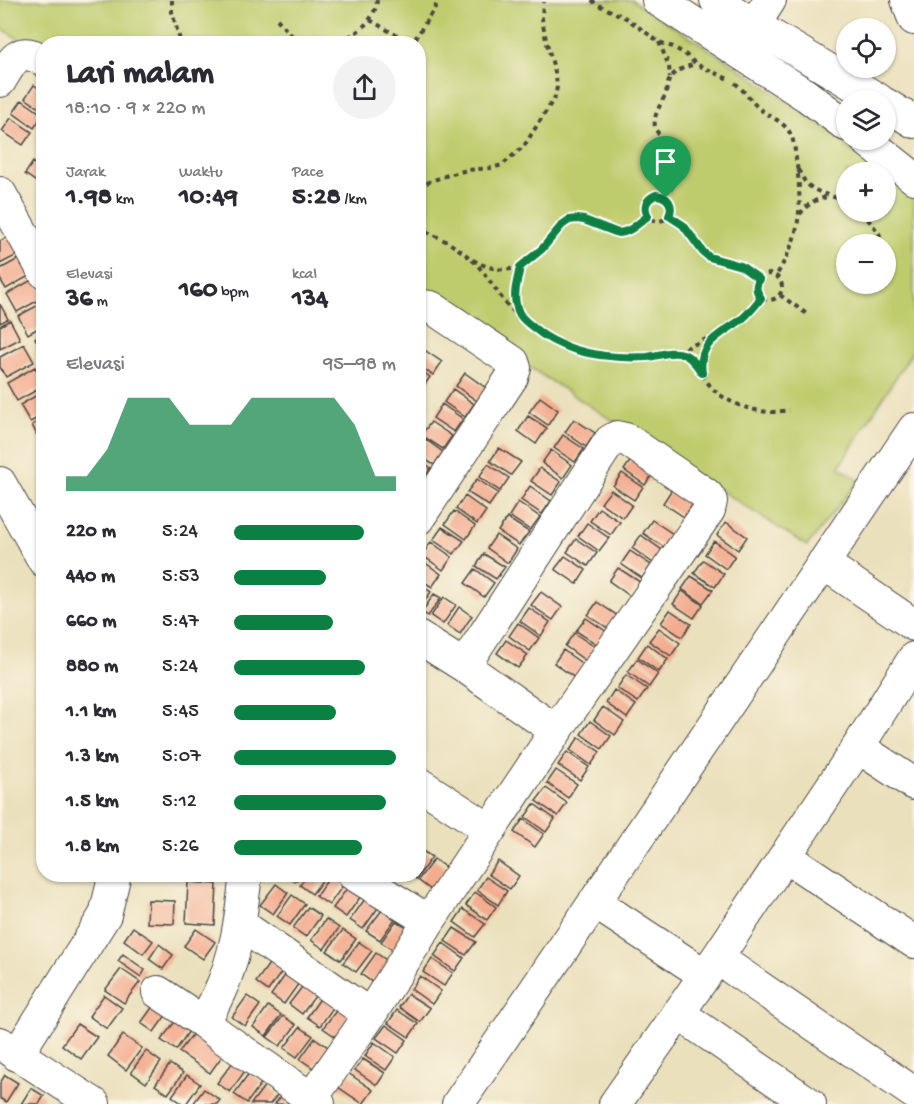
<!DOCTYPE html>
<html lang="id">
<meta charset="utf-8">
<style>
body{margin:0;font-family:"Gochi Hand",sans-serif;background:#f2f2f3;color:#2b2b33;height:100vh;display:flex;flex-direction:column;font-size:22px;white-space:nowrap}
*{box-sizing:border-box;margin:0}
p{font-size:20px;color:#7c7c81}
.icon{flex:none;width:33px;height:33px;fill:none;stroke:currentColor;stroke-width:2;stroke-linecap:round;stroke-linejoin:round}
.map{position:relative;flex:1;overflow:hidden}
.panel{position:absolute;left:36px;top:36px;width:390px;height:846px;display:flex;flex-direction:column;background:#fff;border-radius:24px;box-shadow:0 2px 4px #0004}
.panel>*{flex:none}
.controls{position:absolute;left:836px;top:18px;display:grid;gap:12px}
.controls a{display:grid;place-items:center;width:60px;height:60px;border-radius:50%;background:#fff;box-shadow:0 2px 4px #0004;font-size:30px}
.pin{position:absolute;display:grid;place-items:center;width:51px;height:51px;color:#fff;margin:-62px -26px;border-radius:50% 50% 50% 0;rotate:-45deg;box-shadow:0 0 6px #0007}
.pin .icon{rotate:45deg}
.round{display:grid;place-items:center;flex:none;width:63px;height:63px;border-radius:32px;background:#f2f2f3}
.head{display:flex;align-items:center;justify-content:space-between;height:102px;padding:0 30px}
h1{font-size:33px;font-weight:700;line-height:45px}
.metrics{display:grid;grid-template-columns:repeat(3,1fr);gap:9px;height:102px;padding:6px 30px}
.metrics div{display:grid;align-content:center}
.metrics b{font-size:26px;font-weight:700}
.metrics small{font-size:16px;font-weight:400}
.metrics p{font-size:16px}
.chart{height:168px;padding:12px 30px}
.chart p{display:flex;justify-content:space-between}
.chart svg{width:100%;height:108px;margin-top:6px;fill:#0b8043;opacity:.7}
ul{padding:0 30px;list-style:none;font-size:20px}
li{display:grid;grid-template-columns:96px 72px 1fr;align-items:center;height:45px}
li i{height:15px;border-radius:8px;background:#0b8043}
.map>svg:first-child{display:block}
</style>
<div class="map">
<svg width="914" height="1104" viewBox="0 0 914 1104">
<rect width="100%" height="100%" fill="#fcf5e5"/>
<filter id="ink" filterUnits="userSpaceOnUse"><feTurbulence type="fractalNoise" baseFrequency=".0167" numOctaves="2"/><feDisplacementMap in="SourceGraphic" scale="12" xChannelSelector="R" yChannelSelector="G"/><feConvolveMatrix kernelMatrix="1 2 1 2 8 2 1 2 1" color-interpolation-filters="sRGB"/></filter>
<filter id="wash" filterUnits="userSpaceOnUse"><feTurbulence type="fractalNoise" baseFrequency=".008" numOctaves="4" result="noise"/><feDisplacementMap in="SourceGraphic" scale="24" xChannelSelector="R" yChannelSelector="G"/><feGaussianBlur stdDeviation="1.35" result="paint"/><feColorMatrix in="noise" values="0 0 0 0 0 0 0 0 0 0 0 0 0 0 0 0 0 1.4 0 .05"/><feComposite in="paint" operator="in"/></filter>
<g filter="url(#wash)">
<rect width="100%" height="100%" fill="#eae0bc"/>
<path fill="#bfcc6e" stroke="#757c4c" stroke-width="1.5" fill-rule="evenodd" d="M0,0H632L748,74L914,190V349L839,467L859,480L807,546L419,296L418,44H44L43,55L0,27ZM846,172H885V212H846ZM846,244H885V284H846Z"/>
<g id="blocks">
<path fill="#f3ac8f" d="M34,85L44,92V111L25,98Z
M22,100L43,115L34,128L13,113Z
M11,118L32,132L23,145L2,131Z
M33,162L44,170V187L25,174Z
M13,234L23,252L0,264V241Z
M24,256L34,273L6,289L0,279V269Z
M35,278L44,293V297L17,312L7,294Z
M44,302V325L28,334L18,316Z
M0,304L8,319L0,323Z
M10,320L20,339L0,349V326Z
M44,333V353L35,338Z
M24,344L34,362L6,377L0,367V357Z
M420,347L442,362L433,375L418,365V350Z
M35,367L44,382V386L17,401L7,383Z
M418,369L430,377L421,390L418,389Z
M465,373L486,388L477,401L456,386Z
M453,389L474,404L465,417L444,402Z
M44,391V415L30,422L20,405Z
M540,397L558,410L548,425L529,412Z
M442,404L463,419L454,432L433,418Z
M528,416L547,428L536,444L518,431Z
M44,418V441L41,443L32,425Z
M574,419L595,433L586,447L565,432Z
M431,422L452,436L443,449L421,435Z
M563,435L584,449L575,462L554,448Z
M422,437L443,452L434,465L418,455V442Z
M499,448L521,462L511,475L490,461Z
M551,450L572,465L563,478L542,463Z
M633,457L654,472L645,485L624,470Z
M418,459L431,468L422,481L418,478Z
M488,464L509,478L500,491L479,477Z
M540,468L561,482L552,495L531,481Z
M622,473L643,487L634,500L613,486Z
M477,479L498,493L489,506L467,492Z
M530,486L551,501L542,514L521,500Z
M672,489L693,504L684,517L663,503Z
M611,490L632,505L623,518L601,503Z
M465,496L486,511L477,524L456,509Z
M518,502L540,517L530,530L509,516Z
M599,508L620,522L611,535L590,521Z
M454,511L475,526L466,539L445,524Z
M507,518L529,532L519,545L498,531Z
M652,520L673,534L664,547L643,533Z
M726,522L747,537L738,550L717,535Z
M587,523L609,538L599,551L578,536Z
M442,527L464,541L454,554L433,540Z
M496,535L517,549L508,563L487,548Z
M641,535L662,550L653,563L632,548Z
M576,539L597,553L588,566L567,552Z
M714,541L735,556L726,569L705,554Z
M431,542L452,557L443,570L422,555Z
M630,551L651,565L642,578L621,564Z
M484,554L505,567L496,579L476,566Z
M565,556L586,570L577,584L555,569Z
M420,559L441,574L432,587L418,578Z
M703,560L724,574L715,587L694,573Z
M618,568L640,582L630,596L609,581Z
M475,569L494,583L484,597L465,583Z
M691,576L713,590L703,603L682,589Z
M418,583L431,592L418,610Z
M682,591L703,605L694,618L673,604Z
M541,592L562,607L553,620L531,605Z
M434,594L441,598L428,616L422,612Z
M444,597L456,605L443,624L431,616Z
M597,602L618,616L609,629L588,615Z
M459,607L472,616L460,634L447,625Z
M529,608L550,622L541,636L520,621Z
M670,610L691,624L682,637L661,623Z
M586,618L607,632L598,645L576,631Z
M518,623L539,638L530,651L509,636Z
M659,628L680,643L671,656L649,641Z
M574,633L595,647L586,661L565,646Z
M506,640L528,655L518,668L497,653Z
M647,644L668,659L659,672L638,657Z
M563,650L584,665L575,678L554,663Z
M637,659L658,674L649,687L628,672Z
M626,675L647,689L638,702L617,688Z
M614,690L636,705L627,718L606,703Z
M603,707L624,722L615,735L594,720Z
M590,721L611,736L602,749L581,734Z
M579,737L600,752L591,765L570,750Z
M567,752L589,767L580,780L558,765Z
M556,770L577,784L568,798L547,783Z
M546,788L567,803L558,816L536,801Z
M534,804L555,819L546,832L525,817Z
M523,819L544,834L535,847L514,832Z
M418,848L432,857L416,879L411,874H418Z
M434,859L446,868L431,890L418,880Z
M498,861L519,876L510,889L488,874Z
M191,874H219L218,878L191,877Z
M284,874H301L295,882Z
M308,874H327L312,894L300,885Z
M331,875L344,884L329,905L316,896Z
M486,877L507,891L498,905L477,890Z
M188,882L217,884L215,925L186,923Z
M276,884L288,893L273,914L260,905Z
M348,887L361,896L346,917L333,908Z
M475,892L496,907L487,920L466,905Z
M292,895L305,904L290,925L277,916Z
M365,899L378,908L363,929L350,920Z
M148,900L175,901L174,924L147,923Z
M308,907L321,916L306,937L293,928Z
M463,909L485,924L475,937L454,922Z
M382,910L395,919L380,940L366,931Z
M326,919L339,928L324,949L311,940Z
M396,921L410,930L394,951L381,942Z
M133,927L153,941L143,954L124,940Z
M454,928L476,942L466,955L445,941Z
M196,929L215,942L203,959L184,946Z
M343,930L356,939L341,960L327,951Z
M359,942L372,951L356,972L343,963Z
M443,943L464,958L455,971L434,956Z
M159,944L173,955L163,969L149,959Z
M376,953L389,962L373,983L361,974Z
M123,954L145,970L141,977L118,961Z
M432,959L453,973L444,986L423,972Z
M271,961L283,970L268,991L256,982Z
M121,969L140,982L124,1003L105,990Z
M286,974L299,983L284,1004L271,995Z
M420,976L441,991L432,1004L411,989Z
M305,983L318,992L302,1014L289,1004Z
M408,994L430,1008L420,1022L399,1007Z
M104,995L122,1008L107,1029L89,1016Z
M247,996L260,1005L245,1026L232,1017Z
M322,996L335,1005L320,1026L307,1017Z
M156,1002L169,1011L154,1032L141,1023Z
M268,1006L281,1015L266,1036L253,1027Z
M339,1007L351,1016L336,1037L323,1028Z
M397,1010L418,1024L409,1037L388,1023Z
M283,1016L296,1025L280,1046L267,1037Z
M177,1019L191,1028L176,1050L161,1040Z
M77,1024L97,1037L81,1059L62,1045Z
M386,1025L407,1040L398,1053L376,1038Z
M300,1027L313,1036L297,1057L284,1048Z
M195,1031L225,1052L210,1073L179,1052Z
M123,1035L142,1048L126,1070L108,1056Z
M315,1038L328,1047L313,1068L300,1059Z
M374,1042L395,1057L386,1070L365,1056Z
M146,1051L161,1062L146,1083L131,1072Z
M363,1059L385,1073L377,1085L355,1070Z
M233,1062L245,1071L230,1092L217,1083Z
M170,1064L183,1073L168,1094L155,1085Z
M249,1073L262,1082L247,1103L234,1094Z
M348,1073L373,1090L363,1104L338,1087Z
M5,1075L18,1083L6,1102L0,1098V1083Z
M187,1075L200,1084L186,1104H183L172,1096Z
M265,1085L278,1094L270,1104H251Z
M31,1088L44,1096L39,1104H21Z
M204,1089L220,1100L217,1104H193Z
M281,1096L293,1104H275Z"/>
</g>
</g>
<g filter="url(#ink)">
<use href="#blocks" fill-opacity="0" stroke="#484641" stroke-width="1.5"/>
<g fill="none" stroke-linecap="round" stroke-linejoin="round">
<g stroke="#484641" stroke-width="34">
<path id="minor" d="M658,0L807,96L846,125
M716,0L754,25L879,100
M907,0L914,19
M754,25L770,0
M0,81C13,60 18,45 44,61
M885,104L914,122
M866,140L914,178
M0,193L44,272
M418,308L424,306L431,307L513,362L515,368L512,377L418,519
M0,483L44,561
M823,563L914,625
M418,637L464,666L556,731
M858,747L914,784
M418,783L490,830
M785,856L914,942
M246,874C241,915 237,955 219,993C214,1003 210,1013 203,1022L221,1036L319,1104
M353,874L429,921
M594,902L705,975
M240,924L370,1015
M717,958L914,1093
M158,992L203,1022
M678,1013L810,1104
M0,1043L94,1104
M17,1055L105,915L115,874
M311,1099L370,1015L429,921L556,731L709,510L711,501L707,495L626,439L617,437L610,441L464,666
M458,1104L914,429
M615,1104L717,958L858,747L914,658"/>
</g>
<path stroke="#484641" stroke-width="4" stroke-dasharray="4.5 4.5" stroke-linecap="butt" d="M172,0V12L181,44
M592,0L596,4L626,18L659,42L673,47L685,54L696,64L728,79
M277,19C283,25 288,34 296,38C325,54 374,34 377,0
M370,20L412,44L437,4L438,0
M659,42L669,66L670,78
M735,83C745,91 751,102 761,110C771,117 784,122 790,133C795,142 795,154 797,165C802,212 801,234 776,276
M798,170C801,174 803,179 806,183C817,194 833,196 846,201
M418,186L445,176L467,170L492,168L502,165L524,146L555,97L557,87L556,76L546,40L542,19L543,2
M645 208a13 13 0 1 1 26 0a13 13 0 1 1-26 0Z
M666,197C671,188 680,176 679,165L656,130C651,117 661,105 666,93C667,89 667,83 670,79C675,70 686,67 695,64
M862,212L879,233L883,244
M800,214C808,204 815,199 828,197
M669,216L683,225L703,252L709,257L741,266L758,279
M418,228C437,236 455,245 470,258C484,270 493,287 504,301C515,314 531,328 545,337C565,350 587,354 610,356C631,358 653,358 674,353C681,351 688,347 695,344C721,333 744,320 761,298
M885,249L888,257L890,278
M473,260C514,282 530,263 556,233C562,226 568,219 578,219C590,220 607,229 618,233C630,233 639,223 648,216
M520,268C519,278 514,293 515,302C516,307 518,312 520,316
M756 287a13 13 0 1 1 26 0a13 13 0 1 1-26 0Z
M780,295L807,314
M676,353C696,357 698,369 708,383C721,401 749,411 770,412C777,412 783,411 789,410
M702,369C699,356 707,346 716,337"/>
<use href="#minor" stroke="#fff" stroke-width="32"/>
</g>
</g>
<g fill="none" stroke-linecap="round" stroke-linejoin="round" filter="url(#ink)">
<g stroke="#fff" stroke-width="12">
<path id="route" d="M656,195C668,196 674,205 669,216L683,225L703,252L709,257L741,266L759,279C755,287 756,291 761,298C755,306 750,312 742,319C721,335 697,342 702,373C697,366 692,357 683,354C671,350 658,356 647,357C607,359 565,354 534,328C524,320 519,317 516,304C513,292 518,279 520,267L542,249L562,225L569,220L577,219L584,220L618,233C630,233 638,223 648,216C643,207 646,199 656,195Z"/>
</g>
<use href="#route" stroke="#0b8043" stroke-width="8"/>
</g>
</svg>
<div class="controls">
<a><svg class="icon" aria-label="locate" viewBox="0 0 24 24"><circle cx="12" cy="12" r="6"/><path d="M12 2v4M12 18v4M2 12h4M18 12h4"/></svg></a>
<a><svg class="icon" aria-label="layers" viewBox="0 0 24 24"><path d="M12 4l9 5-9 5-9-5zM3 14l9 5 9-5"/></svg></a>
<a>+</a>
<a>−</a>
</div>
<div class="pin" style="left:666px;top:198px;background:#1e9e55"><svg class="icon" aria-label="arrive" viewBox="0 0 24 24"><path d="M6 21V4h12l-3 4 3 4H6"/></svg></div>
<section class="panel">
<div class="head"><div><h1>Lari malam</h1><p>18:10 · 9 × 220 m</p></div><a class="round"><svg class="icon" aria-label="share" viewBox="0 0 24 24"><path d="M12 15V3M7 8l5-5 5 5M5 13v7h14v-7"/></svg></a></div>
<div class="metrics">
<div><p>Jarak</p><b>1.98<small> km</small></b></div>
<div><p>Waktu</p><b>10:49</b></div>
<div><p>Pace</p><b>5:28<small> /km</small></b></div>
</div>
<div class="metrics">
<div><p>Elevasi</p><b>36<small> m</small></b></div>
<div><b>160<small> bpm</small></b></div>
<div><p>kcal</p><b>134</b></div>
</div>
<div class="chart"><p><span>Elevasi</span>95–98 m</p>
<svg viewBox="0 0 160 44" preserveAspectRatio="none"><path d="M0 44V38L10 38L20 27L30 6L40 6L50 6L60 17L70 17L80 17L90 6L100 6L110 6L120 6L130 6L140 17L150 38L160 38V44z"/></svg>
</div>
<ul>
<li><b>220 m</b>5:24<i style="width:80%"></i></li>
<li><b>440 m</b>5:53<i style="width:57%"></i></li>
<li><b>660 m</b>5:47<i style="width:61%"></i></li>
<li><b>880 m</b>5:24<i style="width:81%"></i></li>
<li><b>1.1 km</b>5:45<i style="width:63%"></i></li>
<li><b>1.3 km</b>5:07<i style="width:100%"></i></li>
<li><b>1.5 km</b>5:12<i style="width:94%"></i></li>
<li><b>1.8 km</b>5:26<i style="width:79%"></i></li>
</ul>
</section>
</div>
